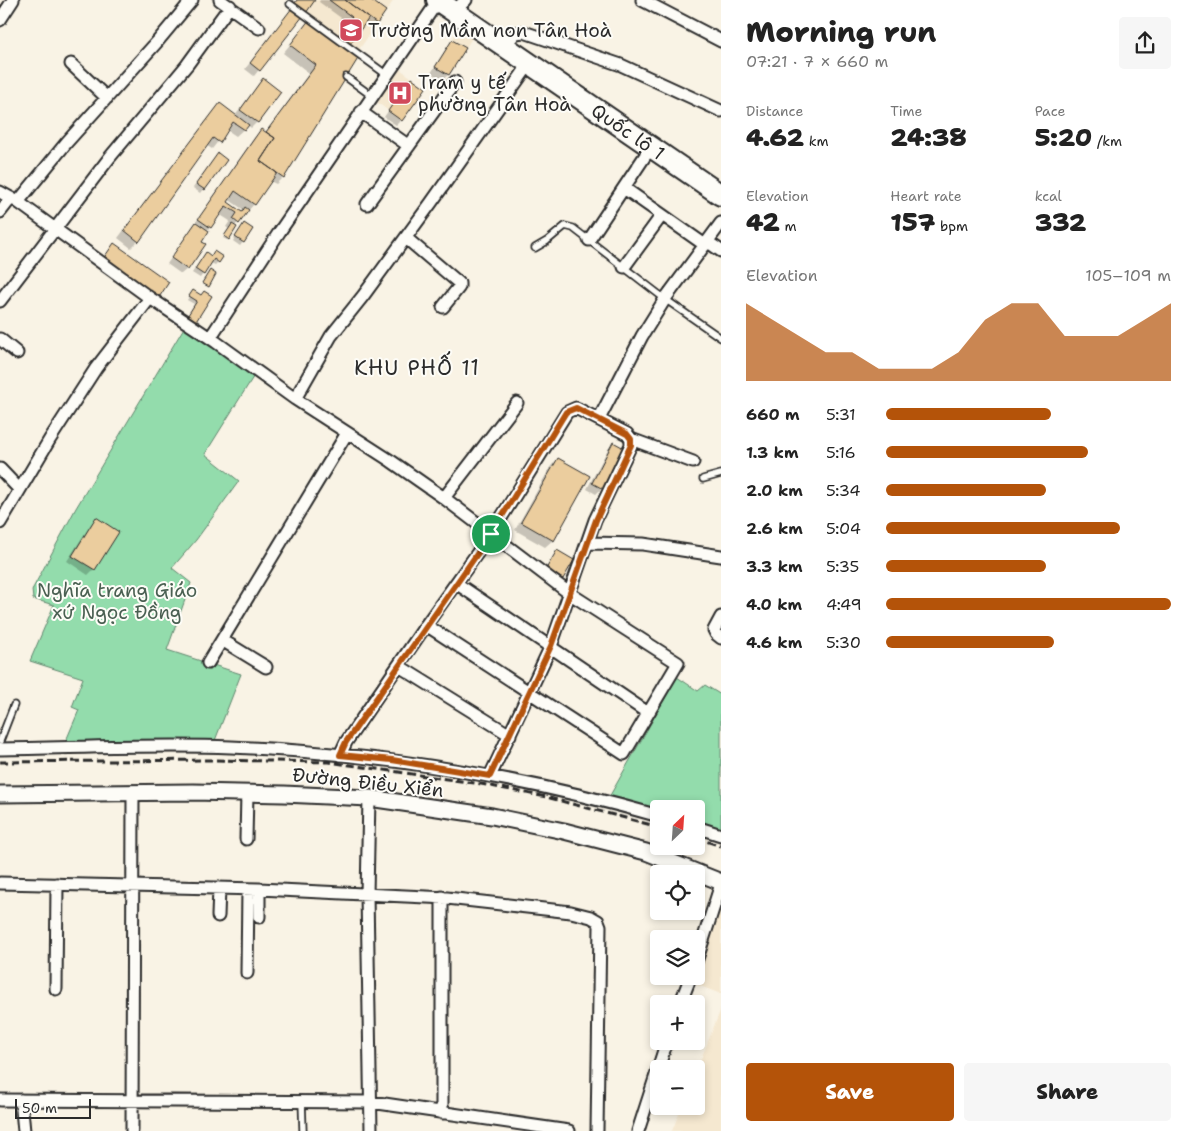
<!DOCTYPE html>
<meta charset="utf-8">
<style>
body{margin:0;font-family:"Shantell Sans",sans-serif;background:#f6f6f6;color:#222;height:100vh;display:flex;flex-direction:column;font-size:19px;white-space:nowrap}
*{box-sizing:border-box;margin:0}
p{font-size:16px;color:#767676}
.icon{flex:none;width:28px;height:28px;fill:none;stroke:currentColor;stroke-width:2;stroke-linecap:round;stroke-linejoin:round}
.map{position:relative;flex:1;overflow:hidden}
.details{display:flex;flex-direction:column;background:#fff;width:475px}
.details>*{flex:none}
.needle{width:32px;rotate:25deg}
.controls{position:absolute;left:650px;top:800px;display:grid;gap:10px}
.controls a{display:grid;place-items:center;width:55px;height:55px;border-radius:5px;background:#fff;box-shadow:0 2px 8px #0003;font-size:25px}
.scale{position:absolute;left:15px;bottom:12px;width:76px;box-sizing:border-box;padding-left:5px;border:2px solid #2b2b2b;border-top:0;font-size:14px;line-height:18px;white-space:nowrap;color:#2b2b2b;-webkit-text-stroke:4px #fdfcf7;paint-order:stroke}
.pin{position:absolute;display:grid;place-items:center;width:42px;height:42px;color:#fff;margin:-21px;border:2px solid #fff;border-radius:50%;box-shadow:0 1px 5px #0007}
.round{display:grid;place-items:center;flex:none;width:52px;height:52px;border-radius:5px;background:#f6f6f6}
.headline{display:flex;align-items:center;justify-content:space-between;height:85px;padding:0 25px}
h1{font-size:28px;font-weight:800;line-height:38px}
.metrics{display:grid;grid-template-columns:repeat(3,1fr);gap:8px;height:85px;padding:5px 25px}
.metrics div{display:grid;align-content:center}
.metrics b{font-size:25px;font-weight:800}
.metrics small{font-size:14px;font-weight:400}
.metrics p{font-size:14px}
.chart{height:140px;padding:10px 25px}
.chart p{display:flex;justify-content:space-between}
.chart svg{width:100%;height:90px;margin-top:5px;fill:#b45309;opacity:.7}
.primary-button{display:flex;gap:10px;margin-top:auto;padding:10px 25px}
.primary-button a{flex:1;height:58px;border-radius:5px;background:#b45309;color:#fff;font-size:20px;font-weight:800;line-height:58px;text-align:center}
.primary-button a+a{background:#f6f6f6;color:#222}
ul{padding:0 25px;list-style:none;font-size:16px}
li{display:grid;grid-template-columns:80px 60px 1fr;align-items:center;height:38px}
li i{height:12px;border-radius:6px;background:#b45309}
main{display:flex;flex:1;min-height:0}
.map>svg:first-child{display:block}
</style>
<main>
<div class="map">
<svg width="721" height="1131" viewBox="0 0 721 1131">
<rect width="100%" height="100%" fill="#f9f3e5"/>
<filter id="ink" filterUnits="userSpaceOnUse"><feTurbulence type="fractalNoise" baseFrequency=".02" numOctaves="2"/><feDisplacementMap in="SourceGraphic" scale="10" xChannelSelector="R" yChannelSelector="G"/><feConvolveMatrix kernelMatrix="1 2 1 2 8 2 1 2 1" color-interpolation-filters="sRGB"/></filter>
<g filter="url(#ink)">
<path fill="#f5e8d0" d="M297,0H394L358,51L294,4Z
M462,24L475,33L449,75L435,67Z
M397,67L426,88L402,121L374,100Z
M721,897V994L692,983L696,976V972Z
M721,1009V1131H672L682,1106H696V1071Z"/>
<path fill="#93dcac" stroke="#5f846c" d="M185,326L255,374L205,454L239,481L196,540L172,568L191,583L167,650L241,674L214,743H65L79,710L72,707L83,678L30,661L54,605L33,599L32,590L76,508Z
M677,677L698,691L705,685L721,695V831L696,823V809H659V813L608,799Z"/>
<path fill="#0003" fill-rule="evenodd" d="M297,0H314L254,76L245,69L293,8Z
M320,0H369L376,23L371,29L363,23L349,44L283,177L276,184L270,181L254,204L234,227L227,240L223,238L229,229L226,227L230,221L219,214L207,231L187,269L181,274L167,264L254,138L262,130L265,133L309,73L283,53L309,22L335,41L348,23L319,2ZM228,199L244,210L241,213L226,202Z
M453,42L464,49L448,75L442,80L431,73L447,47Z
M413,80L401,120L396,125L384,117L393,104L390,102L395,95L401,90L403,91Z
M258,85L279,92L257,122L251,128L248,125L236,136L227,130L212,149L206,145L138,241L131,248L118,238L213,112L220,105L235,116Z
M215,158L225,160L200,193L193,188Z
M241,228L243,242L240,246L233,241Z
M215,252L218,262L215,265L211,263L200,278L192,273L203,257L210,256Z
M190,295L201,296L184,322L194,304L187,300Z
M613,444L602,488L596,494L587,489L608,449Z
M558,459L553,540L545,547L515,530L551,466Z
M96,519L117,532L94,569L88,575L67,561L91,524Z
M557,551L573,561L559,582L543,573Z"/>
<path fill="#ebcd9e" stroke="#2b2b2b" d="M297,0H315L306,13L294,4Z
M329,0H345L369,18L350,44L338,36L352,17Z
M345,0H371L386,11L377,24Z
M292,8L303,16L260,71L250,63Z
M309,20L359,57L284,178L260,161L275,138L266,132L316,65L290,45Z
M452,40L466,48L449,75L435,67Z
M263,78L281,92L258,123L240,110Z
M412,78L426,88L402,121L388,111L397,98L395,96L400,88L404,90Z
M220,103L249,125L245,130L233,122L220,143L213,138L139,242L124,230Z
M261,129L275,138L260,161L277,173L255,205L235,191L228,202L242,212L245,207L249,210L239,224L233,219L237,213L226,206L211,228L198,219Z
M218,153L227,160L205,190L196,184Z
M196,222L209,231L202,242L206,244L188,270L171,258Z
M244,223L253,229L244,243L235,237Z
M232,224L237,227L229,240L224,236Z
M114,243L169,282L158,299L103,259Z
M214,251L223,257L219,263L214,259L204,275L195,269L206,252L211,256Z
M210,270L216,274L209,287L202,283Z
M193,290L201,295L204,291L212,296L195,323L186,318L197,301L189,296Z
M613,442L624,448L603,489L592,483Z
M558,458L590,476L554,541L521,522Z
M96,517L119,532L95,570L72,556Z
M557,550L574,560L563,579L546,569Z"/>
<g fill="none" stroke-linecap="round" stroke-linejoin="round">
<g stroke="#2b2b2b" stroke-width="9">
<path id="lane" d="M290,4L387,75
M346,77L372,96
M535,248L547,241L565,226L573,228L665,299L721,338
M703,479L721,474
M0,741L14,705
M302,1101L303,1131"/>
</g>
<g stroke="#2b2b2b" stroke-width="15">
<path id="street" d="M220,0L259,28
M642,0L721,41
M454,11L466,0
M0,20L13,0
M504,45L516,33L524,32L621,65L721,111
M71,64L107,98
M361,112L409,146
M624,188L705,245
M0,192L18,202L150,298L216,342L295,399L391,461L444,498L569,593L678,663L624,754L426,625
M18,202L67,142L157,42L192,0
M367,204L455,82
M0,212L11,198
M406,238L459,283V287L443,307
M589,240L651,147
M708,242L721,251
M624,267L662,215
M0,301L110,157L187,65L230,6
M210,338L280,231L438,1
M0,339L17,353
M295,399L331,336L363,296L431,203L530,63
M599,419L642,336L665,299L721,223
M631,439L693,462
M0,469L19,489
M444,498L517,403
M0,523L50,439L96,368L150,298
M587,543L643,544L721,556
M456,583L648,713
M721,617L714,630L716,634L721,638
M222,640L266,667
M208,663L347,433
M399,666L510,735
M0,749C77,748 154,744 231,747C376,753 519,776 659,816
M340,755L346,742L426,625L491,534L567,412L576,408L627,434L631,439V445L595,520L551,646L490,776
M369,798L367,894L371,1131
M696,827L721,835
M246,839L247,793
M0,883L259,889L447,898L571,912L591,917L598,921L600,926L597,1131
M259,889V917
M218,916L219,888
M696,962L721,884
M247,973L248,889
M56,989L57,884
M680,1004L691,976
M0,1100L371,1102L569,1131
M21,1100L24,1131
M442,1113V897
M132,1131L133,792
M638,1131L667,1041"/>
</g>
<g stroke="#2b2b2b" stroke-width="19">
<path id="secondary" d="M0,794L193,792L284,794L369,798L492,816L564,831L646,852L721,882"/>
</g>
<g stroke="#2b2b2b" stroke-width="24">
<g id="highway">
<path id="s1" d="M437,0L721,195"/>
</g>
</g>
<use href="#lane" stroke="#fdfcf7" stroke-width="5.5"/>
<use href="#street" stroke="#fdfcf7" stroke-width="11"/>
<use href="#secondary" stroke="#fdfcf7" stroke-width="15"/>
<use href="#highway" stroke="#fdfcf7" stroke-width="20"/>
<path stroke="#2b2b2b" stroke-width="3" stroke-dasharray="8 4" stroke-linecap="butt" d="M0,762L211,760L329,762L481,784L546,797L659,827
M696,838L721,846"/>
</g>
</g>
<g fill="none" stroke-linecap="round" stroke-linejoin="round" filter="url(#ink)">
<g stroke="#fff" stroke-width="10">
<path id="route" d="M576,408L627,434L631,439V445L596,520L551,646L490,776L392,760L340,755L346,742L491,534L566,412Z"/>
</g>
<use href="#route" stroke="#b45309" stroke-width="6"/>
</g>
<defs>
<g id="school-square" transform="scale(1.25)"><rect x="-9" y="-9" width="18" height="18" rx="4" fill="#d1495b" stroke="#fdfcf7"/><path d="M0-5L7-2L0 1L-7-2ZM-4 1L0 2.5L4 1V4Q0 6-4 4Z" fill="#fff"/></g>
<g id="hospital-square" transform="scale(1.25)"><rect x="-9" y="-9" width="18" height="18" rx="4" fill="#d1495b" stroke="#fdfcf7"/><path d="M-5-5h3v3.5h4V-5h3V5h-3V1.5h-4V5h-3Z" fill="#fff"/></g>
</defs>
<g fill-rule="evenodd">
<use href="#school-square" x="351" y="30"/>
<use href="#hospital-square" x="400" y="93"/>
</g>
<g text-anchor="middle" stroke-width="4" stroke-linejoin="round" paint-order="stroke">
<g font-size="19" fill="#2b2b2b" stroke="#fdfcf7" text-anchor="start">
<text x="368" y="37">Trường Mầm non Tân Hoà</text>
<text x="418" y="89">Trạm y tế<tspan x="418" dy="22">phường Tân Hoà</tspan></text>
</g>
<g font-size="19" fill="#2b2b2b" stroke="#fdfcf7">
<text dy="7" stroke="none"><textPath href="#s1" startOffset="232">Quốc lộ 1</textPath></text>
<text transform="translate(368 782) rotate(6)" y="7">Đường Điều Xiển</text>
</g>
<g font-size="19" fill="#4a6052" stroke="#fdfcf7">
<text x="117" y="597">Nghĩa trang Giáo<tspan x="117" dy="22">xứ Ngọc Đồng</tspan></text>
</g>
<g font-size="21" letter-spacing="1" fill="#2b2b2b" stroke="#fdfcf7">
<text x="417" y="375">KHU PHỐ 11</text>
</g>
</g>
</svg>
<div class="controls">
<a><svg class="needle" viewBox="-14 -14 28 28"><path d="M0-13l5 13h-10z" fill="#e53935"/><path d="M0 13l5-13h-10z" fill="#767676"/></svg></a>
<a><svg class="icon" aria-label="locate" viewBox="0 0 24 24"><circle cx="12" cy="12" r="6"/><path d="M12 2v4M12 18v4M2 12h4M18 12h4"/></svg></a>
<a><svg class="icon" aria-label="layers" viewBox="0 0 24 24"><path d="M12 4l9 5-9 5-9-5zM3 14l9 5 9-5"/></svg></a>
<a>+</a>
<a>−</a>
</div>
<div class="scale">50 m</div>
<div class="pin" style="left:491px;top:534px;background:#1e9e55"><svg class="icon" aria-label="arrive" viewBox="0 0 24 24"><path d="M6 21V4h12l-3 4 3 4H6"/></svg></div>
</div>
<section class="details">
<div class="headline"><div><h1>Morning run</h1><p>07:21 · 7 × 660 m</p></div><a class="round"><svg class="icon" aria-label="share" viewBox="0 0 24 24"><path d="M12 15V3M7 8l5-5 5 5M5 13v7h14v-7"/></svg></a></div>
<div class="metrics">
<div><p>Distance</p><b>4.62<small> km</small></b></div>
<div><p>Time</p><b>24:38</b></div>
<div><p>Pace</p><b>5:20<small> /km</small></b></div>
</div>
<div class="metrics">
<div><p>Elevation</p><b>42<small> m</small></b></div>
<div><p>Heart rate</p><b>157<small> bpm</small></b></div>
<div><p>kcal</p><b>332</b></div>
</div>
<div class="chart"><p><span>Elevation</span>105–109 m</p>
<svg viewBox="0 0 160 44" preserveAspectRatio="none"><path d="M0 44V6L10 14L20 22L30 30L40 30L50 38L60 38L70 38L80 30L90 14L100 6L110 6L120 22L130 22L140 22L150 14L160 6V44z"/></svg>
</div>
<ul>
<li><b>660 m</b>5:31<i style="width:58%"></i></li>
<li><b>1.3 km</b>5:16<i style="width:71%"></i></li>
<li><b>2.0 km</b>5:34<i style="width:56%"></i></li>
<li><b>2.6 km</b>5:04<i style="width:82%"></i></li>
<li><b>3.3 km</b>5:35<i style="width:56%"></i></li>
<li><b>4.0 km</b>4:49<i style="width:100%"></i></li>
<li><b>4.6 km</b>5:30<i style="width:59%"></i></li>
</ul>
<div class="primary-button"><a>Save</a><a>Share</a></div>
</section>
</main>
